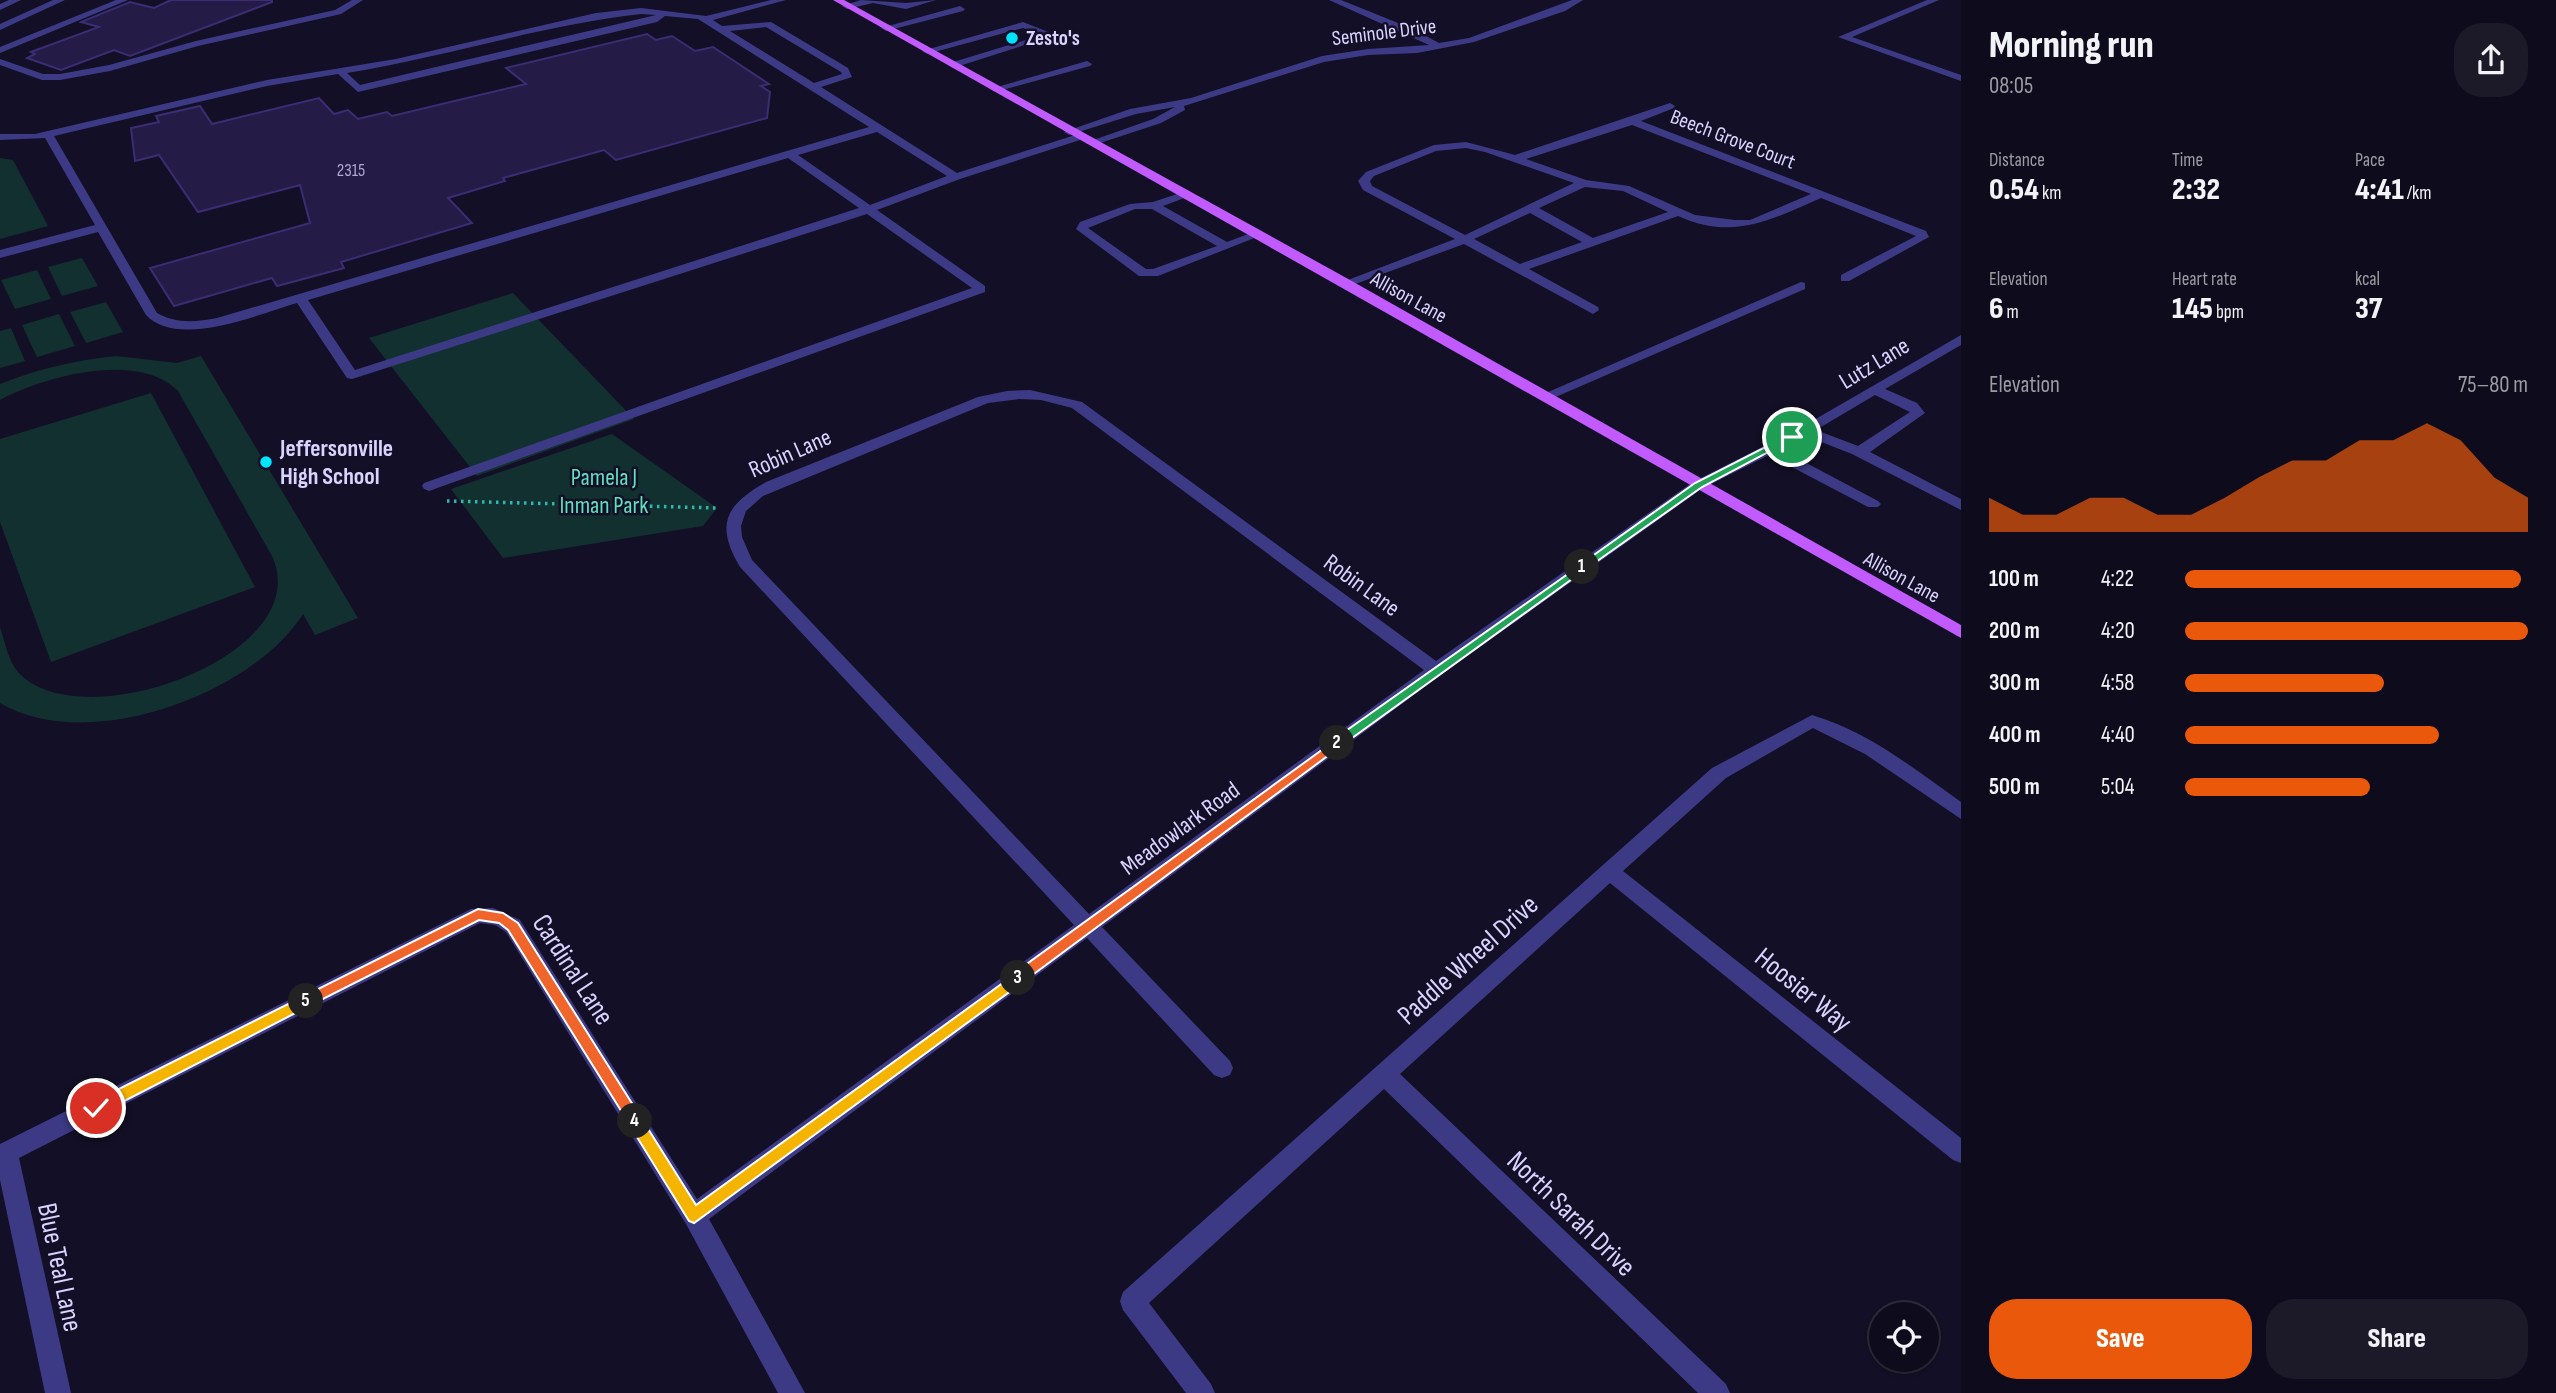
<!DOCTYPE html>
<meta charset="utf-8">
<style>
body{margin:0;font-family:"Sofia Sans Condensed",sans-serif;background:#1c1929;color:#f1f3f6;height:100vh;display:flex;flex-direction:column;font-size:26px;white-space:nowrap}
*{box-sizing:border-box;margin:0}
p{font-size:23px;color:#9b9ba3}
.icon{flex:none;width:38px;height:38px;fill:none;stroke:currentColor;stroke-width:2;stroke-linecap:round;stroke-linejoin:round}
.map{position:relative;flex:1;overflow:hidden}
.side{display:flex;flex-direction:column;background:#0e0b1c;width:595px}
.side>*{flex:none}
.tools{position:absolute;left:1869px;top:1302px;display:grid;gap:14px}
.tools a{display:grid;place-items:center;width:70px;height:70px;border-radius:50%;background:#0e0b1c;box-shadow:0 2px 5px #0004,0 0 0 2px #2e2b3b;font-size:35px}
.pin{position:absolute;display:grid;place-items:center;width:60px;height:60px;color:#fff;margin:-30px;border:4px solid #fff;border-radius:50%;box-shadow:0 2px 7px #0007}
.km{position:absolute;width:35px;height:35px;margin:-18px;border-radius:50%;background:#222;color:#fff;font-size:19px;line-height:35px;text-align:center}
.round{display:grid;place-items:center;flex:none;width:74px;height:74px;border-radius:28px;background:#1c1929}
.overview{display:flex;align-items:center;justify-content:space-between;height:119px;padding:0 28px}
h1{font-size:38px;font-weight:800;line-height:52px}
.figures{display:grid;grid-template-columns:repeat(3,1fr);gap:10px;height:119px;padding:7px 28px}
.figures div{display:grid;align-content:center}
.figures b{font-size:30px;font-weight:800}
.figures small{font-size:19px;font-weight:400}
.figures p{font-size:19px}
.chart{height:196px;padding:14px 28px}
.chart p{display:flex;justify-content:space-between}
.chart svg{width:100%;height:126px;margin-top:7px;fill:#ea580c;opacity:.7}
.cta{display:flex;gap:14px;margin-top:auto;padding:14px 28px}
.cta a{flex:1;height:80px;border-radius:28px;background:#ea580c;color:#fff;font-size:28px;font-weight:800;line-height:80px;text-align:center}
.cta a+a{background:#1c1929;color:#f1f3f6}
ul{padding:0 28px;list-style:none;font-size:23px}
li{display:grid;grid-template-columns:112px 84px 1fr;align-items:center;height:52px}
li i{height:18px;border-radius:9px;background:#ea580c}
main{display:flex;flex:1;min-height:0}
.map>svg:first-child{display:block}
</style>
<main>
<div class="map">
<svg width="1961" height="1393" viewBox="0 0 1961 1393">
<rect width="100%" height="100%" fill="#130f26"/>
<path fill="#12302f" d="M0,158L13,160L48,226L0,239Z
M82,258L98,286L62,296L48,267Z
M37,270L51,299L15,309L1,280Z
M513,293L634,419L477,476L369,338Z
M106,302L123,332L86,343L70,312Z
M59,314L75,346L37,357L22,325Z
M11,328L25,361L0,368V331Z
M116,356L177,363L201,356L358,618L315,635L303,614C252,695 87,755 0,703V627C5,642 8,660 18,672C80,741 318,655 272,556L178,391C138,350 43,377 0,400V384C38,369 75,360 116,356Z
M151,393L255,587L51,662L0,522V439Z
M612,434L717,508L703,526L503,558L451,489Z"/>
<path fill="#241b47" stroke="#3b2d73" stroke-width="2" d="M171,0H272V2L130,56L114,50L61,70L27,58L35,54L31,52L99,27L81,22L130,2L154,8Z
M647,34L656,40L672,36L695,51L713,47L769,84L761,86L770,92L767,118L616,160L604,150L503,178L505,181L448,198L472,223L341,262L344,268L277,286L272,278L174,306L150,268L310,223L300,185L198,212L159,155L135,161L131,128L159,122L156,116L200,106L212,124L319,98L334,114L348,110L358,119L387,112L392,116L526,84L506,68Z"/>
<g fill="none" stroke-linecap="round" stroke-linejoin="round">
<path stroke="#2fb8b0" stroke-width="3.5" stroke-dasharray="2.5 4.5" stroke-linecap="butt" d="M447,501L717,508"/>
<path fill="#3d3a85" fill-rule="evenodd" d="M9,0H21L0,10V4Z
M53,0H65L0,30V24Z
M116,0H128L0,53V47Z
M352,0H363L341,14L198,46L110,71L60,80H42L0,65V59L43,74H60L109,65L196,41L335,10Z
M771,0H786L713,20L722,26L771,22L848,68L852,77L821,87L957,173L1075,135H1083V139L960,179L877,210L985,286V292L429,491L424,489L422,486L424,483L972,288L867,214L352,379L347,378L297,303C259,314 178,349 146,315L98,232L0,258V250L95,225L45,138L0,140V134H35L267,80L396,59L596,13L641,8L706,16ZM641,14L656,15L360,85L347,73C446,57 542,25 641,14ZM665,16L698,19L869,127L217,318C196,322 176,324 157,313L54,136L267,86L338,74L358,92L657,22ZM766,27L841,72L842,74L814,83L730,31ZM877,132L947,176L870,205L798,155ZM788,158L859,208L355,370L308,300Z
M861,0L906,3L936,0L906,9L873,3L847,9L842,6Z
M1329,0H1341L1413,29L1439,43L1469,38L1572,0H1583L1565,11L1474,42L1417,53L1368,55L1324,62L1184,106L1185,110L1161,123L1094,145L1085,143L1153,119L1175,107L1136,114L1069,135L1064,132L1130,109L1191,98L1322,56L1368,49L1429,45Z
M1927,0H1939L1852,37L1961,75V81L1838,37Z
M960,6L965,9L963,11L886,31L881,28Z
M1023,22L1056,35L953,68L948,65L950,63L1042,35L1023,28L927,54L922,51Z
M1087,61L1092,64L1090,66L995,92L990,89Z
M1670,103L1675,106L1674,108L1641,121L1926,231L1929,237L1849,281H1841V275L1916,236L1821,198C1770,220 1734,241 1678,216L1529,269L1598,307L1599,310L1593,314L1464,244L1350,286L1346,287L1340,283L1455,239L1363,190L1358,181L1366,172L1434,145L1466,142L1515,155ZM1632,125L1811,194L1750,220H1735L1695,215L1629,186L1586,180L1526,159ZM1466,148L1485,152L1574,183L1465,235L1372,186L1370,181L1374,176L1436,151ZM1585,187L1623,191L1668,212L1593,238L1539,208ZM1530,213L1582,242L1520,264L1474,239Z
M1183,192L1189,195L1187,197L1163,206L1227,242L1256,231L1262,235L1158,276H1139L1076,229L1080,222L1130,204L1153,202ZM1135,209H1152L1217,246L1153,269H1146L1088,228Z
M1801,282L1805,283V289L1551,399H1541L1539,396Z
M1961,335V345L1885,389L1917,403L1925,413L1870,452L1961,499V510L1852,454L1806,436L1780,449L1878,501L1881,504L1878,507H1868L1769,455L1703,488L1442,674L1102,927L1230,1061L1233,1068L1230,1075L1222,1078L1214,1075L1087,938L709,1219L805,1393H778L686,1224L506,932L495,925L480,923L19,1158L71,1393H45L0,1180V1144L471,909L493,908L520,920L697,1199L1074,925L740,567C715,525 725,505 766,482L978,397L1007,391L1030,390L1082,402L1436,661L1693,482L1800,428ZM1875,395L1910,412L1858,446L1816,430ZM1019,399L1041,400L1072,408L1424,670L1089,914L752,560L742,537L741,526L746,511L763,496L988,403Z
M1812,715C1867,731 1915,769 1961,802V819L1865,754L1813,728L1726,778L1623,871L1961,1138V1163L1953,1160L1610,883L1400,1074L1726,1384L1730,1393H1698L1384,1089L1149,1303L1211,1384L1215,1393H1186L1123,1310L1120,1301L1123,1292L1712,768Z"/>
<path fill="#c25bff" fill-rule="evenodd" d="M833,0H844L1350,280L1961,625V638Z"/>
</g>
<path fill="#22a559" stroke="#fff" stroke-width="2" d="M1789,435L1797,437L1702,487L1586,569L1577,567L1695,483Z"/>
<path fill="#22a559" stroke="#fff" stroke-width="2" d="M1582,564L1586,565V569L1341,746H1333V740Z"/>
<path fill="#f0652b" stroke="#fff" stroke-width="2" d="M1337,739L1343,743L1341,746L1023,982H1013V974Z"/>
<path fill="#f5b400" stroke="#fff" stroke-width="2" d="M1018,972L1025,978L1023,982L694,1223L689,1221L627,1121L635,1114L640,1116L696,1205Z"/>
<path fill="#f0652b" stroke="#fff" stroke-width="2" d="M478,909L503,913L518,923L640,1116L642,1121L640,1125H630L508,930L499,923L479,920L311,1005H302V997Z"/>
<path fill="#f5b400" stroke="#fff" stroke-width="2" d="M306,995L311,997V1005L101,1113H91L89,1108L91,1103Z"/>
<g fill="#00e5ff" stroke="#130f26" stroke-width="2.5">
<circle cx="1012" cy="38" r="7"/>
<circle cx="266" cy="462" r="7"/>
</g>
<g text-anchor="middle" stroke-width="5" stroke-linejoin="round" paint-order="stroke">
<g font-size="18" fill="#aca6d1">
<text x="351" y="176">2315</text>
</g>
<g font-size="21" fill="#d9d4ff" stroke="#130f26">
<text transform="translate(1384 32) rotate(-7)" y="7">Seminole Drive</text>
<text transform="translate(1733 139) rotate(21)" y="7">Beech Grove Court</text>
<text transform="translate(1409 297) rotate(29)" y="7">Allison Lane</text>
<text transform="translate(1902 577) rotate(29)" y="7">Allison Lane</text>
</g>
<g font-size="21" font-weight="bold" fill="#d9d4ff" stroke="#130f26" text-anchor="start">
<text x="1026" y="45">Zesto's</text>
</g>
<g font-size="24" fill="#d9d4ff" stroke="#130f26">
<text transform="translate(1874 363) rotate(-31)" y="8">Lutz Lane</text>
<text transform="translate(790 453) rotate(-24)" y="8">Robin Lane</text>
<text transform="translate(1362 585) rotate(36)" y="8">Robin Lane</text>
<text transform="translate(1180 828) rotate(-36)" y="8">Meadowlark Road</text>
</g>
<g font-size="24" font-weight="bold" fill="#d9d4ff" stroke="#130f26" text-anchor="start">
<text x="280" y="456">Jeffersonville<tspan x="280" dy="28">High School</tspan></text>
</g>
<g font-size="24" fill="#5fe0c0" stroke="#130f26">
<text x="604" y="485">Pamela J<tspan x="604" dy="28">Inman Park</tspan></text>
</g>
<g font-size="28" fill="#d9d4ff" stroke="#130f26">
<text transform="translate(1467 959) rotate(-42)" y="10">Paddle Wheel Drive</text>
<text transform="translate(574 969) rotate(57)" y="10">Cardinal Lane</text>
<text transform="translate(1804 989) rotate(39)" y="10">Hoosier Way</text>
<text transform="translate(1572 1213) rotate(44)" y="10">North Sarah Drive</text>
<text transform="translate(61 1267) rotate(78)" y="10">Blue Teal Lane</text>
</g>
</g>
</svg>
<div class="tools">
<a><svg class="icon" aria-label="locate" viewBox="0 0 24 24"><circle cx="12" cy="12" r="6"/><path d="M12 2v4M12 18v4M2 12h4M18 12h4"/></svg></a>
</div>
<div class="pin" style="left:1792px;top:437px;background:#1e9e55"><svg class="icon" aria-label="arrive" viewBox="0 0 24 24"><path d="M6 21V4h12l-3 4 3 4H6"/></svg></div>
<div class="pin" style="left:96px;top:1108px;background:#d93025"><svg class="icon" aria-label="check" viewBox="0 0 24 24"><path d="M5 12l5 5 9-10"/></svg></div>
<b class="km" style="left:1582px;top:567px">1</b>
<b class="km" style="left:1337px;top:743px">2</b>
<b class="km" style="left:1018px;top:978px">3</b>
<b class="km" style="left:635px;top:1121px">4</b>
<b class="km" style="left:306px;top:1001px">5</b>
</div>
<section class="side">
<div class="overview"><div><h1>Morning run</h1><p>08:05</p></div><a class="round"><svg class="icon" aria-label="share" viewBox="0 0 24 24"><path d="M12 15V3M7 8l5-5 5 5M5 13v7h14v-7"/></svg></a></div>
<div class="figures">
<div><p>Distance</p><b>0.54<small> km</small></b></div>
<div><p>Time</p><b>2:32</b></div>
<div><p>Pace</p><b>4:41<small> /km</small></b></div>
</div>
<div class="figures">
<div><p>Elevation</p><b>6<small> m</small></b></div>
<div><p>Heart rate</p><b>145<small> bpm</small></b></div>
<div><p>kcal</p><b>37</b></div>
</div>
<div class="chart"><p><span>Elevation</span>75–80 m</p>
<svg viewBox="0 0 160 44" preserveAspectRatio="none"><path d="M0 44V32L10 38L20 38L30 32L40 32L50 38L60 38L70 32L80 25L90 19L100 19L110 12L120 12L130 6L140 12L150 25L160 32V44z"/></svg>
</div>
<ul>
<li><b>100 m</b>4:22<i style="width:98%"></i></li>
<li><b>200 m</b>4:20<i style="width:100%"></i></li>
<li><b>300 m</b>4:58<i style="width:58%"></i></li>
<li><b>400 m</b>4:40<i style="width:74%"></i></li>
<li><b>500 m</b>5:04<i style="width:54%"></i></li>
</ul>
<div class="cta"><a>Save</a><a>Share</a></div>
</section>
</main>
